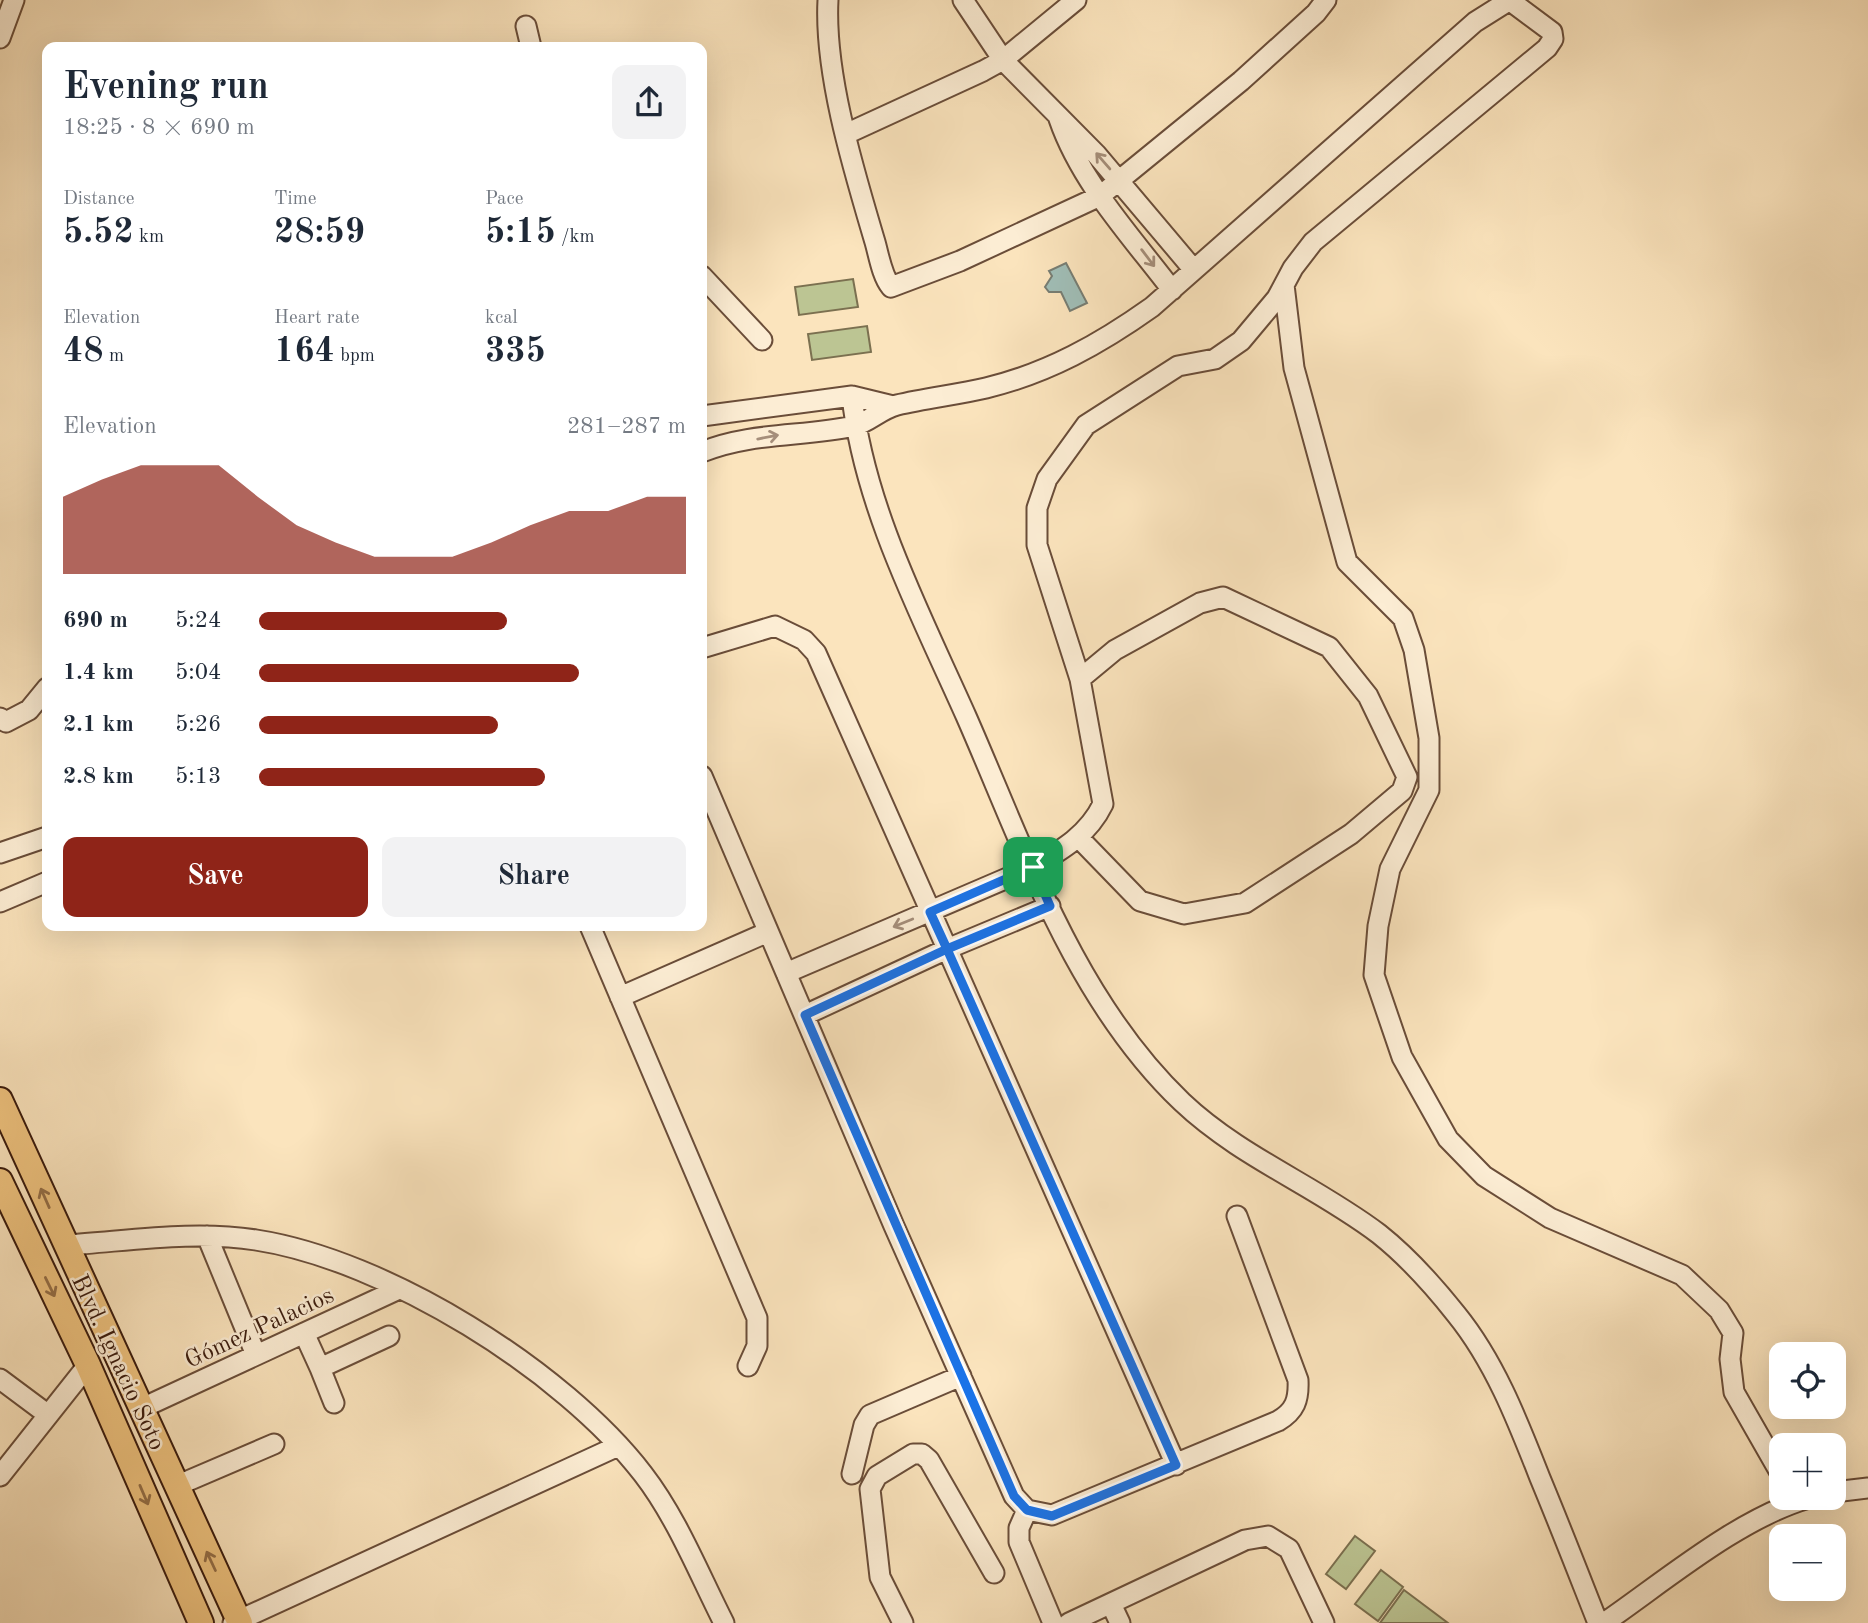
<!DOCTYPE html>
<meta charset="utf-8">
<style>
body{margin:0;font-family:"Old Standard TT",serif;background:#f2f2f3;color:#1f2937;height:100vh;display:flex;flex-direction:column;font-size:26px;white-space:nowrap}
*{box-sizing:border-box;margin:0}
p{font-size:23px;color:#747a83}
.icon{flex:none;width:38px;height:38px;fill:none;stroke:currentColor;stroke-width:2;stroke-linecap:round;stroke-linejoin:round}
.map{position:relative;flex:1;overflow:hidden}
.drawer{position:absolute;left:42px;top:42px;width:665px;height:889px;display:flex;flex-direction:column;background:#fff;border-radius:14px;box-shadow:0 7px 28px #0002}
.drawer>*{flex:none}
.fabs{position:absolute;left:1769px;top:1342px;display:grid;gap:14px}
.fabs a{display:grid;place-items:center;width:77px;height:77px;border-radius:14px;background:#fff;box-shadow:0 7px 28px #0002;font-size:35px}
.pin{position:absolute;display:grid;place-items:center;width:60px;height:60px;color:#fff;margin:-30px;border-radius:14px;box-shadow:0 4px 10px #0006}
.round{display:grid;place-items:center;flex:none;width:74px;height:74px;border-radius:14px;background:#f2f2f3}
.headline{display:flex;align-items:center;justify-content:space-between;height:119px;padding:0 21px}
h1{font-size:38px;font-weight:700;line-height:52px}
.metrics{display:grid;grid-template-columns:repeat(3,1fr);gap:10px;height:119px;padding:7px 21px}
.metrics div{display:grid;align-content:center}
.metrics b{font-size:35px;font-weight:700}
.metrics small{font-size:19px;font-weight:400}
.metrics p{font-size:19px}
.chart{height:196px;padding:14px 21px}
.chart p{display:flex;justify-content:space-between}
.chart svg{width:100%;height:126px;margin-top:7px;fill:#8f2418;opacity:.7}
.button{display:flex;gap:14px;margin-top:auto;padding:14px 21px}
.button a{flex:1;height:80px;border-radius:14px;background:#8f2418;color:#fff;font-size:28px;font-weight:700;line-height:80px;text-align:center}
.button a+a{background:#f2f2f3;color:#1f2937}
ul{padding:0 21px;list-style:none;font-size:23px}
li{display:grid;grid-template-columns:112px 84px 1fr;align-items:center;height:52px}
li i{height:18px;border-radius:9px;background:#8f2418}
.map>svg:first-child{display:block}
</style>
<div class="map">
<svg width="1868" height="1623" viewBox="0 0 1868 1623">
<rect width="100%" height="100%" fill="#fbe4bd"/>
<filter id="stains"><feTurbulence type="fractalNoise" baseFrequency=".00286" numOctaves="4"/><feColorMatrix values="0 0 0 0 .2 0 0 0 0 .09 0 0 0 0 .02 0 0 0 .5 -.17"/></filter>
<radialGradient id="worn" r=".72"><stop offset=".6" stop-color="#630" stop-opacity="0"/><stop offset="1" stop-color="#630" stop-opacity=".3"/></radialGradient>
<path fill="#bcc593" stroke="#7b7050" stroke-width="2" d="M853,279L858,307L799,315L795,287Z
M867,326L871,352L812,360L808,334Z
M1355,1536L1375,1551L1346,1589L1326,1574Z
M1381,1570L1403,1587L1378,1621L1355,1604Z
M1404,1590L1448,1623H1380Z"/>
<path fill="#a0beb7" stroke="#777d73" stroke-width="2" d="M1066,263L1087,303L1070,311L1061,292H1049L1045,287L1052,276L1049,271Z"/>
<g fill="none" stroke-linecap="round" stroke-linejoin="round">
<g stroke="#6a4d39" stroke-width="23">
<path id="minor" d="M828,0C824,74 854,171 875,242C879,256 882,276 891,287L960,261L1100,196L1241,81L1316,13L1326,0
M963,0L1003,60L1096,154L1194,270
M526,26L531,47
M0,38L14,0
M1059,119C1081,183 1131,236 1172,290
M846,134L983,71L1003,60L1076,0
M702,276L762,340
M1284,285L1294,368L1347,562L1403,618L1414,650L1429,738V790L1390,869L1378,926L1374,975L1402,1057L1448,1139L1484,1176L1550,1218L1682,1275L1719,1310L1733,1333L1730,1359L1734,1392L1782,1476
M852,396C864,507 921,615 966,716C1025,850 1074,999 1182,1102C1240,1157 1316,1186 1379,1234C1408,1257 1433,1285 1456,1314C1495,1362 1518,1422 1540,1478C1560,1526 1579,1575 1598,1623
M702,416L852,396L893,406
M702,452C750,432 805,437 854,426C869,422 881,409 897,405C926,398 956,395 986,388C1048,373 1100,344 1152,307L1475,22L1510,0
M702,648L775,626L804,640L816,653L1176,1465
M0,718L6,722L29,710L47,688
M702,776L894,1226L1014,1496L1027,1510L1052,1515L1278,1421C1295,1411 1299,1400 1298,1380L1237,1216
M1078,837L1140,901L1184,914L1245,903L1351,834L1402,791L1407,777L1368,696L1329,647L1223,597L1200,603L1115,650L1080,679
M0,853L47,837
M0,902L47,882
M590,926L757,1318V1346L748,1366
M786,973L1033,867C1062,850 1088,835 1103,804L1080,679L1037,545V508L1047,479L1086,425L1178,366L1215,359L1241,341L1277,298L1293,268L1313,242L1547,48L1553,39L1552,32L1509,0
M620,997L768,932
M805,1015L947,949L1050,906
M207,1236L256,1355
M66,1245C129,1241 194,1230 256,1240C386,1260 563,1370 643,1474C677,1518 699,1574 724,1623
M304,1333L320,1368L389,1336
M320,1368L334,1403
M0,1379L47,1414
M140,1409L399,1289
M852,1474L864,1425L870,1415L961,1376
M0,1476L88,1365
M176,1486L274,1444
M1834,1492L1868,1488
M1027,1510L1019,1528V1542L1053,1623
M1111,1604L1120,1623
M233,1623L618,1446
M903,1623L880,1577L870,1489L877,1476L913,1454H922L929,1460L994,1573
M1069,1623L1245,1540L1268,1536L1289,1549L1324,1623
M1604,1623C1665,1581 1739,1518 1809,1498"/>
</g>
<g stroke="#3a1b0d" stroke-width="28">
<path id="major" d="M0,1100L240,1623
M0,1181L88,1365L201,1623"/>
</g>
<use href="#minor" stroke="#fcedd4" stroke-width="19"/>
<use href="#major" stroke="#eec27e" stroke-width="24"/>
</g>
<defs><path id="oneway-shaft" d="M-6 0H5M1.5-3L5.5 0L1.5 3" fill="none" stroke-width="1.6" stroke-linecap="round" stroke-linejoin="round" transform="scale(1.75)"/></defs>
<g stroke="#a58e7a">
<use href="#oneway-shaft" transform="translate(1103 161) rotate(-131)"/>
<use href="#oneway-shaft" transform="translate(1148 258) rotate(53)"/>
<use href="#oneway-shaft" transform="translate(768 437) rotate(-11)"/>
<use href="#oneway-shaft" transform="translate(903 923) rotate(158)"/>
</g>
<g stroke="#946e46">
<use href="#oneway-shaft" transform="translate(45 1198) rotate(-114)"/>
<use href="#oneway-shaft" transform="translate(50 1287) rotate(64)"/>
<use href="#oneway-shaft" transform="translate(144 1495) rotate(67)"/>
<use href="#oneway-shaft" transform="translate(211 1561) rotate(-115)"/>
</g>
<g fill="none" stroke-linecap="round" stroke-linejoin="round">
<g stroke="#fff" stroke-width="14">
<path id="route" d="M1033,867L930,912L947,949L805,1015L1014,1496L1027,1510L1052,1516L1176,1465L947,949L1050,906L1033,867"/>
</g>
<use href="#route" stroke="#1a73e8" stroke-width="9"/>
</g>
<g text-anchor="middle" stroke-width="5" stroke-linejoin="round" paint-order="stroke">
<g font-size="24" fill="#3a1b0d" stroke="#fcedd4">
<text transform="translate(259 1327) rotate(-25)" y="8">Gómez Palacios</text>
<text transform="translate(119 1362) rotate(65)" y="8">Blvd. Ignacio Soto</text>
</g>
</g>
<rect width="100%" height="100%" filter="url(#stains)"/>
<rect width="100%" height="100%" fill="url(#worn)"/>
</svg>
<div class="fabs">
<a><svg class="icon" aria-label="locate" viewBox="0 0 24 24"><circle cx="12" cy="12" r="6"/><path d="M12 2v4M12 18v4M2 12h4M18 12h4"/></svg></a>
<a>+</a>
<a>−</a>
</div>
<div class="pin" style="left:1033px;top:867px;background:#1e9e55"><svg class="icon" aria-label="arrive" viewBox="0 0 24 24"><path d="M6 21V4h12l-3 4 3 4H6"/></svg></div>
<section class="drawer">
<div class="headline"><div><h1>Evening run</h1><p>18:25 · 8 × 690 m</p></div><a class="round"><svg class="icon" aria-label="share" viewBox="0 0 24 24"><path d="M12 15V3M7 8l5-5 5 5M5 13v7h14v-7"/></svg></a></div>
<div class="metrics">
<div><p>Distance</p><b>5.52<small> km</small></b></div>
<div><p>Time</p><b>28:59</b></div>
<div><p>Pace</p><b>5:15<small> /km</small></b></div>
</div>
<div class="metrics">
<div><p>Elevation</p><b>48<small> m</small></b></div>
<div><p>Heart rate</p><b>164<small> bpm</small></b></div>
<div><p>kcal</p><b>335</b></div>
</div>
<div class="chart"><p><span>Elevation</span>281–287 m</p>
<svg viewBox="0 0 160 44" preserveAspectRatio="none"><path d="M0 44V17L10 11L20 6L30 6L40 6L50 17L60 27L70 33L80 38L90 38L100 38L110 33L120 27L130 22L140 22L150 17L160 17V44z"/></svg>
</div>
<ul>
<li><b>690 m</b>5:24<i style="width:58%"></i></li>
<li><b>1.4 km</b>5:04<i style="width:75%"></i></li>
<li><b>2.1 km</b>5:26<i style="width:56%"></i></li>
<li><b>2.8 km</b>5:13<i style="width:67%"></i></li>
</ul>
<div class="button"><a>Save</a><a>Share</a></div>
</section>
</div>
